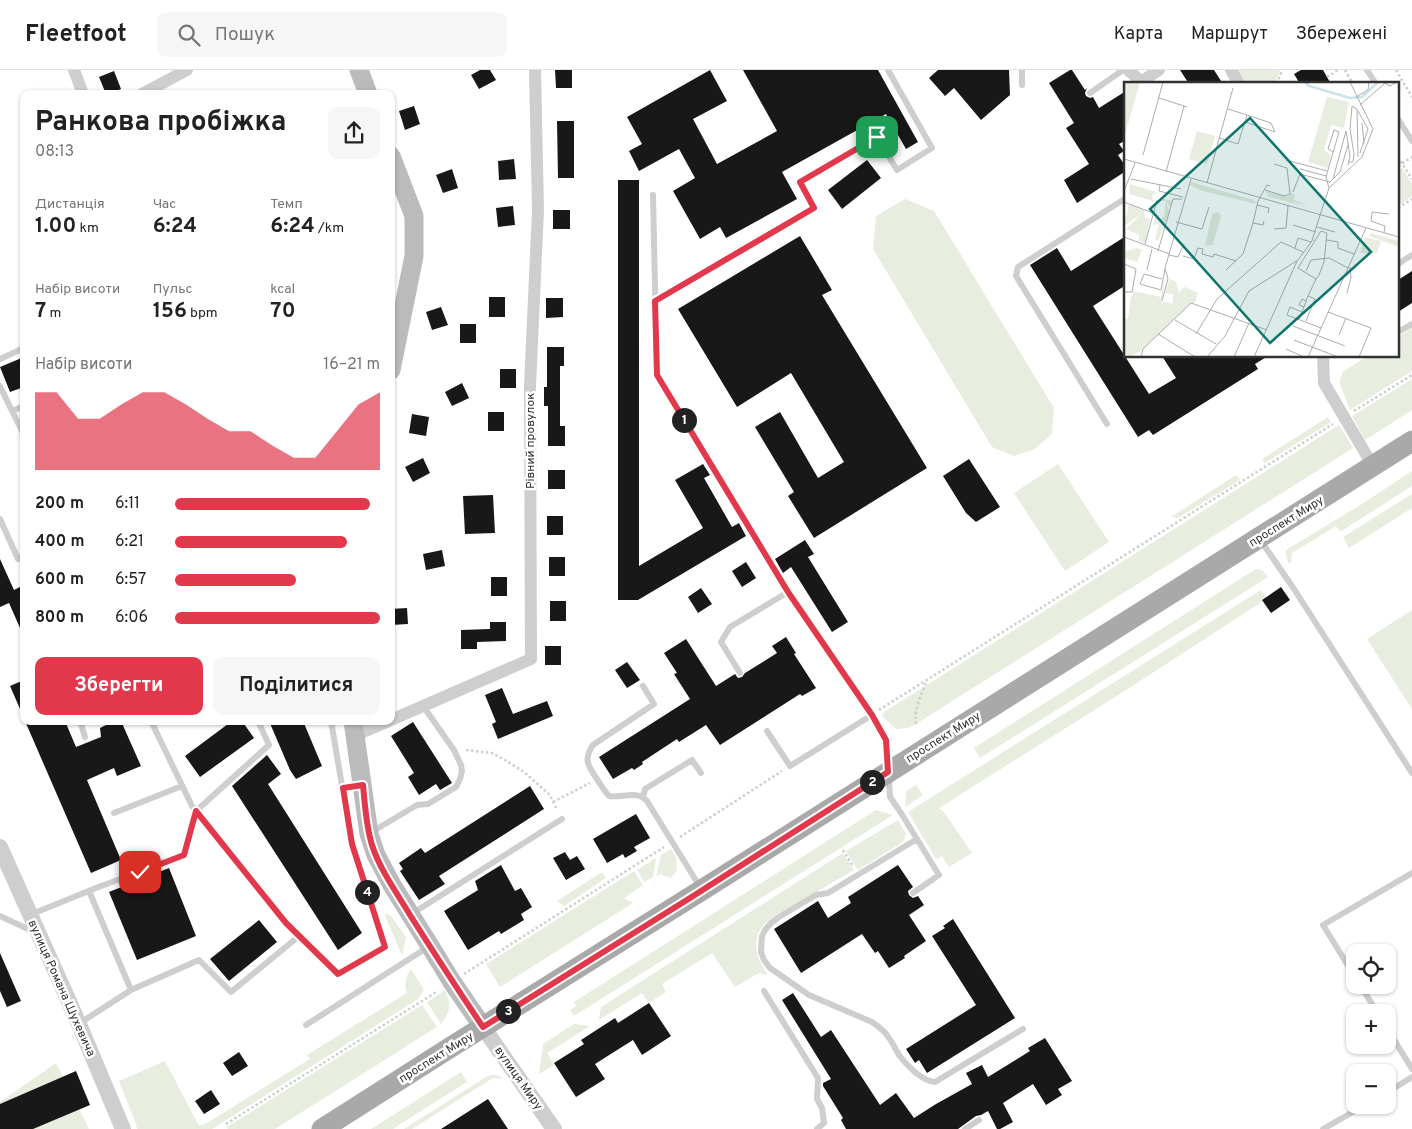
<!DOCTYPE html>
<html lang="uk">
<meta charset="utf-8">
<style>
body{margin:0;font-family:Overpass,sans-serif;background:#f6f6f6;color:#222;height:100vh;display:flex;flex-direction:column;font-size:19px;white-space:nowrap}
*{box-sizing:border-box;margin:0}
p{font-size:16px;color:#767676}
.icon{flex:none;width:28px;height:28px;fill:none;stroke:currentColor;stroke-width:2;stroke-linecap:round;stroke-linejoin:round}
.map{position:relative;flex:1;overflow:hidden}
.drawer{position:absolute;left:20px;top:20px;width:375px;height:635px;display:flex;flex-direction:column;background:#fff;border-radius:10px;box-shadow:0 1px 4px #0004}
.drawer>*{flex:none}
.controls{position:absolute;left:1346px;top:874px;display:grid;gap:10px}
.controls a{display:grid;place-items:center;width:50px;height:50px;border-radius:10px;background:#fff;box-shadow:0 1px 4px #0004;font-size:25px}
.pin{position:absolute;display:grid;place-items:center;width:42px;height:42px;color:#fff;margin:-21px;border-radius:10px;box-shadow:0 2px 8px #0006}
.km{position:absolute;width:25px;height:25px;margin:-12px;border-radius:50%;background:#222;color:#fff;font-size:14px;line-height:25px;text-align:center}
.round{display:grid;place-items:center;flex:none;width:52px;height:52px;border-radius:10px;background:#f6f6f6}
.overview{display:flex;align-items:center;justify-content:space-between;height:85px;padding:0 15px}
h1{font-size:28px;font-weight:700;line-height:38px}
.metrics{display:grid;grid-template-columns:repeat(3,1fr);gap:8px;height:85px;padding:5px 15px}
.metrics div{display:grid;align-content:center}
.metrics b{font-size:21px;font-weight:700}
.metrics small{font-size:14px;font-weight:400}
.metrics p{font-size:14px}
.chart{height:140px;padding:10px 15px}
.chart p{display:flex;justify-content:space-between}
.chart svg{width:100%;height:90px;margin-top:5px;fill:#e2384c;opacity:.7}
.primary-button{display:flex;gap:10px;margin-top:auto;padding:10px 15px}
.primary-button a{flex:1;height:58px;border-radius:10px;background:#e2384c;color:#fff;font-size:20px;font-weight:700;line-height:58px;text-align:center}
.primary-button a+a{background:#f6f6f6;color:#222}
ul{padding:0 15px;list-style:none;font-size:16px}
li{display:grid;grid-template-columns:80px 60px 1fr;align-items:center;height:38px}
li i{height:12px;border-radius:6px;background:#e2384c}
header{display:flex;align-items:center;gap:30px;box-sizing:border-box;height:70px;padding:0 25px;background:#fff;border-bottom:1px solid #e0e0e0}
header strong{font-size:24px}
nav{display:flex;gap:28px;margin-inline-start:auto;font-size:18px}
.search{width:350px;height:45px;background:#f6f6f6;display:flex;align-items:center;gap:12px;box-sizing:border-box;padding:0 18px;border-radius:10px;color:#767676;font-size:19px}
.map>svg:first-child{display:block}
</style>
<header>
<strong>Fleetfoot</strong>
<div class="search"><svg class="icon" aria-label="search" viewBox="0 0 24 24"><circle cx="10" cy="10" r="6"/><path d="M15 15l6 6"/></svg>Пошук</div>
<nav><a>Карта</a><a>Маршрут</a><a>Збережені</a></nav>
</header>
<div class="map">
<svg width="1412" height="1059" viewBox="0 0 1412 1059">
<rect width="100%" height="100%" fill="#fff"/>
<path fill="#e7eddf" d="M1235,0H1280L1275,14H1243Z
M1402,98L1412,114V126L1398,136V101Z
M905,129L934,141L1054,338L1052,364L1033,380L1014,386L992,377L873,179L876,146Z
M1412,258V301L1350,340L1340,314V309L1343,302L1367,286H1398V267Z
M1412,309V340L1365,370L1352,346Z
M1328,347L1331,352L1265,393L1262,389Z
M1339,355L1353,378L916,654L907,658L896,659L882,646L884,642Z
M1058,394L1109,472L1065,501L1014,423Z
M1412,401V416L1340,462L1336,456L1292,483L1291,493L1289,494L1286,486V480L1362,434Z
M1236,405L1240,410L1178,448L1171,447Z
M1412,424V438L1349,478L1343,467Z
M1256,499L1262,500L1268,507L980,688L974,678Z
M1261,520L1266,527L1262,529L1263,531L1137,613L939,738L944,742L972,783L949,797L942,786L936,789L908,742Z
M1412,540V639L1367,569Z
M916,715L923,725L905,737L906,721Z
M876,740L893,745L574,946L570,940L576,936L574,932Z
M898,750L906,764L903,772L858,800L846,781Z
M671,779L676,787L677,800L671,808L660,804L656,807L661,785Z
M843,783L854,800C834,812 814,823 794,835C784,841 769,847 762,857C751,872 757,890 767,903L766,905L759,903L735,917L712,883L662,914L666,922L649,933L642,923L599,950L601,937Z
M656,788L653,807L644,812L637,800Z
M634,801L643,815L624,828L633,833L500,917L486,894Z
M602,802L606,808L564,836L557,831Z
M384,843L391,846L406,867L402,886Z
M411,899L424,920L418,929L212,1059H137L136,1054L119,1011L165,991L199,1056L207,1053L310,989L307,985L407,923C404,915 405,906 411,899Z
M445,920C452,933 450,943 441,954L427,932Z
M422,935L437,957L275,1059H228L227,1057Z
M574,954L590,956L547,983L554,995L539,1004L543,974Z
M56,993L89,1059H0V1032Z
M461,1002L467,1012L402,1053L393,1059H371Z
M492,1005H497L504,1009L493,1008L412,1059H404L486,1007Z"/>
<path fill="#181818" d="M480,0H490L496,10L479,19L471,5Z
M555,0H572V18H556Z
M710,0L727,31L693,49L717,94L777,61L743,0H878L918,72L906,79L886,44L782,102L797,129L726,168L720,157L700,169L673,121L695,108L679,79L639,101L629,81L642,74L627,47Z
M938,0H1009L1010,25L981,50L954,18L945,26L929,8Z
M1070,0H1072L1085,20L1087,18L1085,23L1086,26L1090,28L1093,27L1099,38L1126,21V70L1119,74L1124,81L1118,85L1126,97V101L1077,133L1064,110L1089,94L1066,58L1074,53L1049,13Z
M1180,0H1214L1223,14H1189Z
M1301,0H1323L1331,14H1300L1294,4Z
M114,1L121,19L109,24H106L99,7Z
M414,36L420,54L405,60L399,41Z
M557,51H574V108H558Z
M514,89L516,109L499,110L498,91Z
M867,90L881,108L842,139L828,120Z
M452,99L458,118L443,123L436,105Z
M618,110H639V496L703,458L675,410L703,394L710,405L704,408L732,457L739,453L746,466L638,530H618Z
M513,136L515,155L498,157L496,138Z
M553,140H570V159H553Z
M800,166L832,220L822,225L927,398L814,468L788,426L794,422L755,357L780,342L818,408L844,392L791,303L737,337L678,239Z
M1126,166V215L1093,236L1149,324L1176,308L1162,286H1268L1255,294L1258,299L1153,365L1149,360L1138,367L1030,195L1057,178L1071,201Z
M1412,201V233L1398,242V210Z
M489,227H505V247H489Z
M546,228H563V247L546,248Z
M441,237L448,255L432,260L426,242Z
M460,254H476V273H460Z
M547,277H564V296H560V356H565V376H548V336H544V317H547Z
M24,287V317L10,322L0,297Z
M500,299H516V318H500Z
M462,313L469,328L452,336L445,322Z
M488,342H504V361H488Z
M412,344L429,347L426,366L409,363Z
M423,388L430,403L413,412L405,397Z
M969,389L1000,437L976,452L966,443L943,406Z
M548,400H565V419H548Z
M493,425L495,463L465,464L463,426Z
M547,446H563V465H547Z
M805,470L814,484L808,487L848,552L832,562L791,497L783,503L775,489Z
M442,480L445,496L426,500L423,484Z
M549,487H565V506H549Z
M0,489L14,520L24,515V567L9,533L0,537Z
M746,492L756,508L742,517L732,501Z
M491,507H507V526H491Z
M1281,517L1290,530L1271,543L1262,530Z
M701,518L712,534L698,543L688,527Z
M550,531H566V551H550Z
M407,538L408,554L391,555V539Z
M490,552H506V571L477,572V579H461V560L490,559Z
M786,567L796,583L794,584L816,618L802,626L800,624L720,675L706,655L679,672L677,669L642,692L643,694L634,700L632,698L613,709L599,687L690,629L674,604L677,603L664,583L686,569L716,616L735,604L738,608L742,607L745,603L777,583L772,576Z
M545,576H561V595H545Z
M627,592L640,610L627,618L615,600Z
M24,610V648L10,616Z
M502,618L513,644L547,631L553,646L498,669L492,654L496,652L485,625Z
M25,651H65L76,677L101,667L100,658L114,651H121L141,696L117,706L114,698L87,710L121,790L91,803Z
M232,651H242L254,668L200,707L185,686Z
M269,651H303L322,696L296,709L290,700Z
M413,652L452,713L440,720L436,714L419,725L408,707L414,703L391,666Z
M267,685L281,704L268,714L362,863L338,880L232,716Z
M530,716L544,739L439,806L445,814L419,830L400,801L403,799L399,793L421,778L425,783Z
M636,744L650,768L634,777L637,781L625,788L623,784L607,793L593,769Z
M565,782L570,790L577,786L585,799L566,810L553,788Z
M501,795L515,821L521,818L532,837L521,844L524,850L501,864L499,861L468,880L444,841L478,820L475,811Z
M898,795L913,817L908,821L909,825L913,828L918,826L924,835L909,845L926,871L904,886L905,888L889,898L878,881L875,883L862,864L801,903L774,859L818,831L828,848L851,833L848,827Z
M169,798L196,866L137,890L109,822Z
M953,849L1015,948L927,1003L919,990L915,993L906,979L976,935L932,866L945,858L943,856Z
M259,850L277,872L229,911L210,889Z
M0,883L21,931L7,937L0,921Z
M793,923L821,967L831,960L880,1035L896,1023L914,1048L936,1034L972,1014L966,1003L982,995L988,1007L1030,981L1028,978L1045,968L1072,1011L1058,1019L1062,1025L1046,1035L1033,1014L1003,1033L1013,1052L1000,1059H997L988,1041L981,1045L976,1046L958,1059H846L841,1050L843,1048L823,1016V1013L831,1009L782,930Z
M649,933L671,966L642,985L633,970L595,994L605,1009L576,1027L554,993L584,974L581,970L615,948L618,953Z
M239,982L248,996L232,1006L223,993Z
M76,1001L90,1035L33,1059H0V1034Z
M211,1020L220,1034L204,1044L195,1031Z
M488,1029L508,1059H441Z"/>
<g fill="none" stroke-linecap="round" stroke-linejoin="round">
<path stroke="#cecece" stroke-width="2.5" stroke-dasharray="2.5 2.5" stroke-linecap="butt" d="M1345,0L1353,14
M1396,0L1412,27
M1327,7L1338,0
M1277,14L1282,0
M1398,87L1412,109
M1398,96L1412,87
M1398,138L1412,129
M1354,341L1412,305
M879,640L1333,354
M916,654C913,641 922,624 926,612
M466,680L492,683L505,690L524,702L550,725L557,740
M553,732L590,713
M680,767L782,701
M843,780L853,796
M464,904L664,777
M226,1054L438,921"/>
<path stroke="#cecece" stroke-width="6" d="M1367,0L1376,14
M1022,15V0
M1090,23L1123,0
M1398,49L1412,71
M653,125L657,305L788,522
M1398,194L1412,185
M655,231L814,138L800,112L877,67L897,100L932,78L888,0
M1398,262L1412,254
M0,289L24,278
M0,316L12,341L24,336
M12,341L24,365
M1107,354L1016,206L1018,197L1126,128
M0,449L18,489L24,486
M1261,471L1294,519L1412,703
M740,603L721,572L730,557L788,522L872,645L886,671L888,698
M643,616L654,634L593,675C583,689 588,696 597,709C601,715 604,721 609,726C622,728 637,720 647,731L700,817
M80,651L85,667
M151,651L192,736L286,853L338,904L385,877L352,774L331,651
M767,661L790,696L872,645
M889,708L890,727L901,743L939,805L913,823
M343,718L361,715
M643,727L645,719L692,690L701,703
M114,743L182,716
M370,763L417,735L428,734L456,717L460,709L462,701L461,695L454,680L423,636
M917,769L828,823L816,825L779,847L771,853L765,860L762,866L761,882L764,890L770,898L809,925L872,952C878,956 885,961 889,968C893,973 895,979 899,985C907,996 922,1011 935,1012L1023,959
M89,821L131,920
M413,843L562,749
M32,844L96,818L184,785L196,741L269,675L258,651
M0,846L34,862
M1355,907L1323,855L1412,803
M1360,915L1377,942
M764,921L818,1008L817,1029L822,1038L824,1053L817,1059
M80,953L131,920L199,890L231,922L299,866
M306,955L428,877
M1388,960L1412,999
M1388,1022L1412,1007
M965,1059L979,1050
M1323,1059L1365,1035"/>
<path stroke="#cecece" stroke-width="12" d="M74,0L83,24
M1128,0L1144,14
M1231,0L1239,14
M1142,11L1159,0
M142,24L187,0
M1323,286L1324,313L1373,396
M391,650L531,589L530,316L538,140L535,0
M356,665L389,651"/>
<path stroke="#cecece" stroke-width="16" d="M0,777L79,954L123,1059
M483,957L554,1059"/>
<path stroke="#bbb" stroke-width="19" d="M359,0L368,24
M391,86L414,146V186L391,300
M353,651L369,764L376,785L392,815L430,876L452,912L483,957"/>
<path stroke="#a9a9a9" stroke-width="21" d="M322,1059L451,977L702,820L1412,371"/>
</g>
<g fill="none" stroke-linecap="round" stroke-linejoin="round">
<g stroke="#fff" stroke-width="10">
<path id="route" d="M140,802L184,785L196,741L286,853L338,904L385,877L352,774L343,718L363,715C365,735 366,756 372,775C380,800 397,823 410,845C434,883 458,920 483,957L690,828L888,702L886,670L872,645L788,522L657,305L655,231L814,138L800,112L877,67"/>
</g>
<use href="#route" stroke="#e2384c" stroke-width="6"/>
</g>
<g text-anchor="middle" stroke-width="5" stroke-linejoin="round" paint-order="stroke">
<g font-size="12" fill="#313131" stroke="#fff">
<text transform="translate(530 371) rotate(-90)" y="4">Рівний провулок</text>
<text transform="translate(1286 451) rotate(-32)" y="4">проспект Миру</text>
<text transform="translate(943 667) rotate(-32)" y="4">проспект Миру</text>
<text transform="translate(62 918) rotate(66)" y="4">вулиця Романа Шухевича</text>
<text transform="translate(436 987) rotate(-32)" y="4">проспект Миру</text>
<text transform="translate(519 1008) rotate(55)" y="4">вулиця Миру</text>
</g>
</g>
<g transform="translate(1124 12)">
<rect width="275" height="275" fill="#fff"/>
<path d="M0,0H16L0,56ZM203,15L225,20L220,46L207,43L200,68L207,73L204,86L184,80ZM73,49L91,54L83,82L65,77ZM67,100L130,118L132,122L79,109L66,103ZM6,102L32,110L28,114L29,119L5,112ZM141,109L163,115L167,111L171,113L170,118L185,123L166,119L187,126L142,114L144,113ZM37,116L48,119L46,125L43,121L45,131L34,159L31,158L35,142L29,143L32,134L36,138L40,134L42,119H34ZM5,122L20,128L21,135L26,137L21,161L15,159V153L2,147L17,132L0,144ZM94,130L97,134L89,163L81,164L88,132ZM247,151L275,159V165L245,154ZM241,155L257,159L253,171H236ZM13,166L18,168L13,180L0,176V170ZM42,193L37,226L39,219L49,222V212L41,211L46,197L52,200L57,220L55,210L61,205L74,211L71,221H67L19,267L7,275H0V236L4,237L7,214L3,213L9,214V209L37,215Z" fill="#e7eddf"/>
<path fill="none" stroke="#cce1ec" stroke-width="2.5" d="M181,0L185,4L226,16L238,15L254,0"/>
<path fill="none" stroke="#adadad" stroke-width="1" d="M232,15L244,8L245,0M35,16L63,25M236,23L261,1L266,4L273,0M234,29L244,47L236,71M121,40L151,50L147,41L123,33M238,41L240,62M95,56L114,62L123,33L104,27M19,73L39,0M0,77L275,155M162,78L203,89M225,80H229L230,72L226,47L228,24L233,27L234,75M176,87L202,94M42,90L60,24M210,96L216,90L224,63M7,97L57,107M83,101L109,6M33,102L36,103L35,109L59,115M205,106L202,95L215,50L210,48L204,67L209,70M141,108L160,114L166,112L163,86L150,82M0,109L11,81M169,110L176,92L206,100L209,97L222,49L226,74L224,83M0,120L29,131M133,123L145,126L144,131M196,133L205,106L238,75L249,47L226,0M140,139L139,143L129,141L134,119L143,103L146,104M52,140L78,147L85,125M169,143L192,150M193,145L211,150M150,147L162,146L164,124M260,151L261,144L247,139L248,130L265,132M0,155L46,172M203,158L214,160V166L230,172M21,162L33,118M171,166L174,156L187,160M34,169L49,117H58M45,173L54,175L60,162M59,174L70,177L74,166L79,167L78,172L89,175L90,172L112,179M0,182L12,187L8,210H0M23,188L28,167M102,188L119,172L129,141M182,189L187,178L205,176L224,186M38,197L20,192L16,202L37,208L41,187M223,211L227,195L226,185M184,214L192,197L195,193L200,180L203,151L197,149L174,186L192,197M38,219L44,197L41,186L67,97M180,225L175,223L178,217L182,219M178,230L184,214L191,217L182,239M204,230L247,246L235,275M175,237L178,230L166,225L163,233L197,246M51,238L92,262M169,244L221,264M34,252L71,275M72,252L93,217L157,160L179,170M215,253L222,236M170,258L214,275M162,267L180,275M17,275L19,267L67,221L143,248M83,275L101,254L125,209L174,178L188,159L196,133M110,275L125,241M130,275L173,179M184,275L242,146"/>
<path fill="#0f766e" fill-opacity="0.15" stroke="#0f766e" stroke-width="2.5" d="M126,36L247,170L146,261L26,127Z"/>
<rect width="275" height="275" fill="none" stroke="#313131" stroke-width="2.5"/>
</g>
</svg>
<div class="controls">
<a><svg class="icon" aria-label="locate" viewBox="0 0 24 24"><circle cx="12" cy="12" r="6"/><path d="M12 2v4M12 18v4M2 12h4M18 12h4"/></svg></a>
<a>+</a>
<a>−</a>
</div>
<div class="pin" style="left:877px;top:67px;background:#1e9e55"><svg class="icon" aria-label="arrive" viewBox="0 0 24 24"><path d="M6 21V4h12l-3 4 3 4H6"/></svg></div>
<div class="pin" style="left:140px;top:802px;background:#d93025"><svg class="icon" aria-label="check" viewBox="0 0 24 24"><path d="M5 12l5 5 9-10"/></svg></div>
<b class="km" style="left:684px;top:350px">1</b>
<b class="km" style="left:872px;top:712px">2</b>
<b class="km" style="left:508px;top:941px">3</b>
<b class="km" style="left:367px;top:822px">4</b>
<section class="drawer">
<div class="overview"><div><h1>Ранкова пробіжка</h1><p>08:13</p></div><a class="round"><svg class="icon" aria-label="share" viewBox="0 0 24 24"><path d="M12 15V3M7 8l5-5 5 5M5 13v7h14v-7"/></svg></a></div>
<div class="metrics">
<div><p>Дистанція</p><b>1.00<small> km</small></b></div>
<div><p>Час</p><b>6:24</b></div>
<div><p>Темп</p><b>6:24<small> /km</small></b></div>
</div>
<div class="metrics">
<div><p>Набір висоти</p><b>7<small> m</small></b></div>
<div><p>Пульс</p><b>156<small> bpm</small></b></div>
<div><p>kcal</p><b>70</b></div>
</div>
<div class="chart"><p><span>Набір висоти</span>16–21 m</p>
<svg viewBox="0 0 160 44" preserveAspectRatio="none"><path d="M0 44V6L10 6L20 19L30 19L40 12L50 6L60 6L70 12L80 19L90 25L100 25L110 32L120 38L130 38L140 25L150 12L160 6V44z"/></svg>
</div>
<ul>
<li><b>200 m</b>6:11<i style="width:95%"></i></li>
<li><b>400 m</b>6:21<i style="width:84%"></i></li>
<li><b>600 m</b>6:57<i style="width:59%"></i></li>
<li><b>800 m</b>6:06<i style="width:100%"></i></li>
</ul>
<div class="primary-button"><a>Зберегти</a><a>Поділитися</a></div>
</section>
</div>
